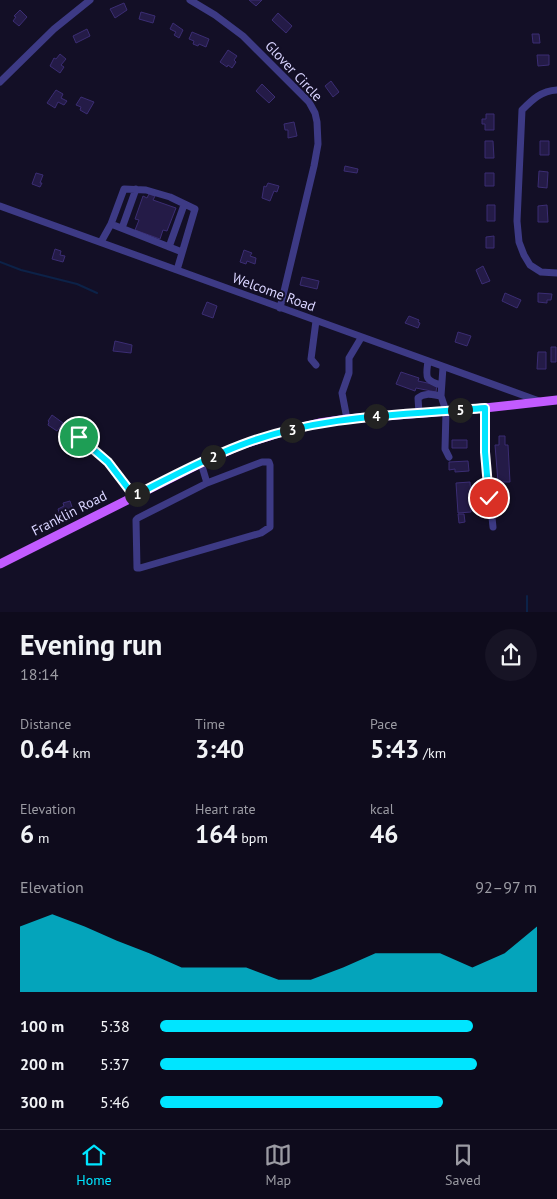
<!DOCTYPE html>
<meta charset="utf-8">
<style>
body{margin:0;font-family:"PT Sans",sans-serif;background:#171425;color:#f1f3f6;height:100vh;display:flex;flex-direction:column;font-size:19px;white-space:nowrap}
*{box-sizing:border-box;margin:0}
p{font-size:16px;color:#9b9ba3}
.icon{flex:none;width:28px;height:28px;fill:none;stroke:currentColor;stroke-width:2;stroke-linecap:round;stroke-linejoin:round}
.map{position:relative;height:612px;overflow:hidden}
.drawer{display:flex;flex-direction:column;background:#0e0b1c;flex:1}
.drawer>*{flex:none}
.pin{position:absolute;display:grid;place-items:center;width:42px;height:42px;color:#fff;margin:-21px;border:2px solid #fff;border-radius:50%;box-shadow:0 1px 5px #0007}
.km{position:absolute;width:25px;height:25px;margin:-12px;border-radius:50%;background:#222;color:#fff;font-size:14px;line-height:25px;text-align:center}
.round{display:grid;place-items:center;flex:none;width:52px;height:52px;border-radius:26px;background:#171425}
.summary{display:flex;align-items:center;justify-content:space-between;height:85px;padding:0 20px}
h1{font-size:28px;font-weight:700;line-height:38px}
.metrics{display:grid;grid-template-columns:repeat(3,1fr);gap:8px;height:85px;padding:5px 20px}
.metrics div{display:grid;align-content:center}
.metrics b{font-size:25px;font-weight:700}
.metrics small{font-size:14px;font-weight:400}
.metrics p{font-size:14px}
.chart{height:140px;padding:10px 20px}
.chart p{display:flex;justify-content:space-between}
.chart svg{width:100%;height:90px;margin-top:5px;fill:#00e5ff;opacity:.7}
ul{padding:0 20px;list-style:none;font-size:16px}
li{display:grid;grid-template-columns:80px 60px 1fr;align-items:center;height:38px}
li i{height:12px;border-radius:6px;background:#00e5ff}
.dock{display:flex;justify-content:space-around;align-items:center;height:70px;border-top:1px solid #2e2b3b;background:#0e0b1c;font-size:14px;color:#9b9ba3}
.dock a{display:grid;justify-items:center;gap:2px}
.dock .active{color:#00e5ff}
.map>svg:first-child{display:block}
</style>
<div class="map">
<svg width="557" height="612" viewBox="0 0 557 612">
<rect width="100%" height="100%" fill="#130f26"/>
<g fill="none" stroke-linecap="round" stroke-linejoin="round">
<path stroke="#0c2248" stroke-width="2" d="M0,262L21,270L77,284L97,293
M527,612V596"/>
</g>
<path fill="#241b47" stroke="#3b2d73" d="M249,0H262L256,6Z
M124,3L127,10L115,18L110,9Z
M20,10L27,17L19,26L13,21L16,17L14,16Z
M141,12L155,16L153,23L139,19Z
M278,13L292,26L286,33L272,20Z
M173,23L183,30L179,38L174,35L176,32L170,29Z
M87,29L90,36L76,43L73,36Z
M192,32L209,39L206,47L199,44L198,46L193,44L194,41L189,39Z
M532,34H539L540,43H533Z
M228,50L237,56L234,60L236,62L232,68L228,65L227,67L220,62Z
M60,54L66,59L61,65L64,67L60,73L50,66L54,58L56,59Z
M537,55H549V65L538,66Z
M331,81L339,92L333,97L325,86Z
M262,84L275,97L269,103L256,91Z
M56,90L63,94L61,98L67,101L64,105L58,102L55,108L47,103Z
M81,97L94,102L87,114L80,110L81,107L76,105Z
M486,114H494V130H485V124H482V119H486Z
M294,122L297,136L288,138V130H285L284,124Z
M485,141H493L494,158H485Z
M540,141H549V155H540Z
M345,166L358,169L357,173L344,171Z
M539,171L548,172L547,188L538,187Z
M36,173L43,175L40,183H42L40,187L32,184Z
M485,173H494V186H485Z
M268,183L279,186L277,192L274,191L270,201L262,198L264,186L266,187Z
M149,194L155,196L153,200L176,208L167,231L163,230L160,239L135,230L139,220L135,219L143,196L147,198Z
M487,205H495V221H487Z
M547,205L548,222H538V206Z
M494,236V248H486V237Z
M55,249L61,251L60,255L65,256L63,262L52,259Z
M244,250L252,253L250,256L256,258L255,264L247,261L246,264L240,262Z
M483,266L490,281L482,284L476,270Z
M302,277L319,281L317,289L300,285Z
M505,293L521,300L517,308L502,301Z
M538,293L552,294L551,300H547V303L538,302Z
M207,302L217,306L213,318L202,314Z
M409,316L419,320L418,322L420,323L418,328L405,323Z
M458,332L471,336L467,346L455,342Z
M115,341L132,345L131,353L113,351Z
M551,347H556V362H551Z
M538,352H546V369H537Z
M401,372L419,378L418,381L437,385L436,392L416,388L415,391L396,384Z
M52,415L63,423L57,431L48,425L49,422L48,421Z
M499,436H505V445H508L510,482H498L495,445H499Z
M452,440H467V448H452Z
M468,461L469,471L455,472V469L449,470V462Z
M470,482L471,495H473L474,502H471V512L458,513L456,483Z
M70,501L73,510L60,515L58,509L64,506L63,503Z
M458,514H464L465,522L459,523Z"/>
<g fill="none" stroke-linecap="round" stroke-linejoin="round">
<path stroke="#3d3a85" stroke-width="7" d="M190,0L215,15L243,36L309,102L315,113L317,122L318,144L314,166L280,308
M0,82L54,29L90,0
M557,90C541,91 533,99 522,110L517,221L519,242L524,255L530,265L541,272L557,273
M0,206L539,401
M111,224L182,252
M122,228L136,189
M101,242L111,224L124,189L146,190L170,197L195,209L177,270
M169,247L184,205
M428,361C426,377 424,380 441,385
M316,365L311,359L316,321
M443,367L441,396L446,411L445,449L449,457
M485,408V451L493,527
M419,413L418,398C425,392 433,395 441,396
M347,419L342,393L349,373V358L361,338
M79,437L108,462L134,496
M201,463L207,483L262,462H269L270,465V527L261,533L140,568H137L136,520L138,518L207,483"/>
<path stroke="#c25bff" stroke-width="9" d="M0,564L201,463L241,445L279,433L319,423L347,419L485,408L557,400"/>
</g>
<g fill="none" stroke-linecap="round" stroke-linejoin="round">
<g stroke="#fff" stroke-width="10">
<path id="route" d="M79,437L108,462L134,496C169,478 204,459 241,445C318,415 403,415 485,408V452L489,498"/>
</g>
<use href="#route" stroke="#00e5ff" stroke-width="6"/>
</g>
<g text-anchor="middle" stroke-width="4" stroke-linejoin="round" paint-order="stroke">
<g font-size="14" fill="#d9d4ff" stroke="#130f26">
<text transform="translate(294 71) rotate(47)" y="5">Glover Circle</text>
<text transform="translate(274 292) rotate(20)" y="5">Welcome Road</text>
<text transform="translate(69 513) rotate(-27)" y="5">Franklin Road</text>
</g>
</g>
</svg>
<div class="pin" style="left:79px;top:437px;background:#1e9e55"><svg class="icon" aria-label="arrive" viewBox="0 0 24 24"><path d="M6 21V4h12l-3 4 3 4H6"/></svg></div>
<div class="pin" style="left:489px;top:498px;background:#d93025"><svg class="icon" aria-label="check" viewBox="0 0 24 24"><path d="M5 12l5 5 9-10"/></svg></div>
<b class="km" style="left:137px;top:494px">1</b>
<b class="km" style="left:213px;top:457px">2</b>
<b class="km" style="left:292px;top:430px">3</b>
<b class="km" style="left:376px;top:416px">4</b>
<b class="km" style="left:460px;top:410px">5</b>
</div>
<section class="drawer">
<div class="summary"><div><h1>Evening run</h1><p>18:14</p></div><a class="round"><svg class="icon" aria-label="share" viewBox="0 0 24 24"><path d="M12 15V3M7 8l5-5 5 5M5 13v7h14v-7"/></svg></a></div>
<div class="metrics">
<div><p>Distance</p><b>0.64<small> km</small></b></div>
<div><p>Time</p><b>3:40</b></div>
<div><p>Pace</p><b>5:43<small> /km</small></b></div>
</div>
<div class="metrics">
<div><p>Elevation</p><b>6<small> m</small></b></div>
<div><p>Heart rate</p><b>164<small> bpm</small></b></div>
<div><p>kcal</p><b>46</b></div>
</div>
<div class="chart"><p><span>Elevation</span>92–97 m</p>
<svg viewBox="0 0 160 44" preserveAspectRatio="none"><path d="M0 44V12L10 6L20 12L30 19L40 25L50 32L60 32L70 32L80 38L90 38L100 32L110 25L120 25L130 25L140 32L150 25L160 12V44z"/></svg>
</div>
<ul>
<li><b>100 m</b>5:38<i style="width:83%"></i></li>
<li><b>200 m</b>5:37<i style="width:84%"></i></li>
<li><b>300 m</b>5:46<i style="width:75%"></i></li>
</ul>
</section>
<nav class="dock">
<a class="active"><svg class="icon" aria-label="home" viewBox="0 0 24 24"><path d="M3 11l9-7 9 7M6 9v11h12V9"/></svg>Home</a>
<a><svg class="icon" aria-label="map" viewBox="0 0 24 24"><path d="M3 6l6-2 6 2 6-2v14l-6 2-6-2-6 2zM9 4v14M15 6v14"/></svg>Map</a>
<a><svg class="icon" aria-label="saved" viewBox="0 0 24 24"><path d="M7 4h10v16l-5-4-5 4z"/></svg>Saved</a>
</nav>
